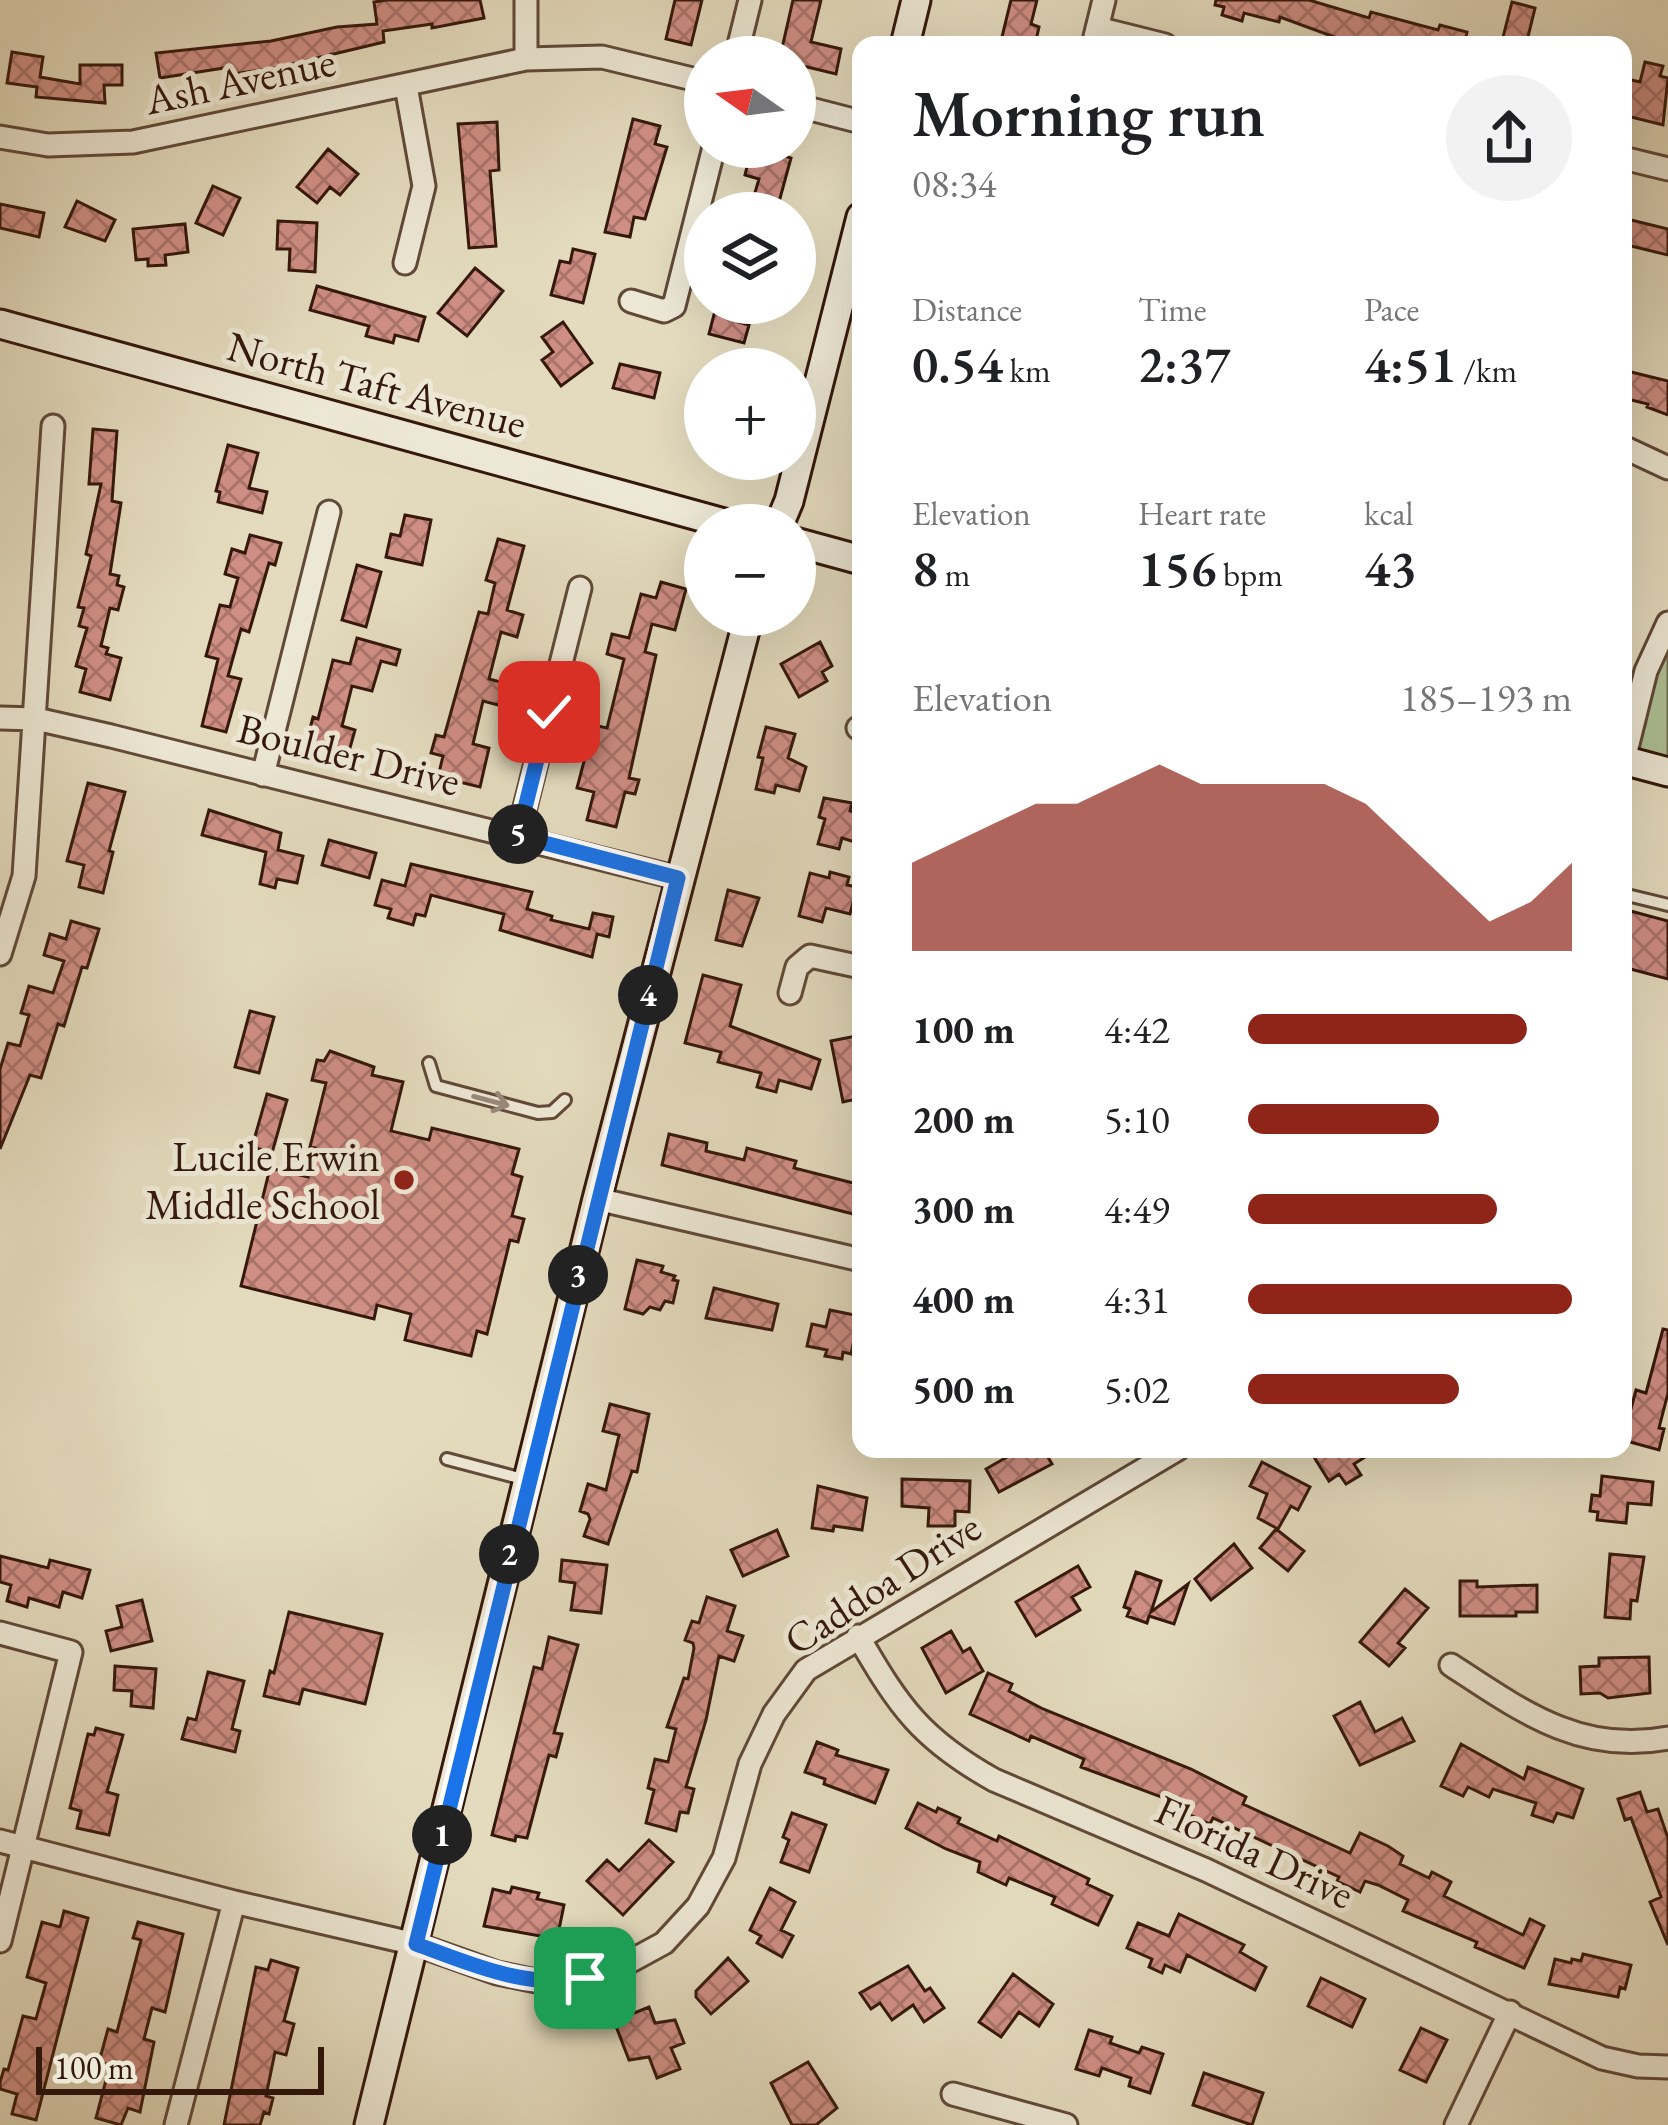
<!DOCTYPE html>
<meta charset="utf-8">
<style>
body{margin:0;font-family:"EB Garamond",serif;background:#f2f2f2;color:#202124;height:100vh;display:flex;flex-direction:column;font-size:45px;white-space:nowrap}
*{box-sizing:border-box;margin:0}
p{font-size:39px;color:#757577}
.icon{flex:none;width:66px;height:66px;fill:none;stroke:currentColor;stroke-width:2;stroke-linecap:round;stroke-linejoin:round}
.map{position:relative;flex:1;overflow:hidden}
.side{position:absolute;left:852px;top:36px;width:780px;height:1422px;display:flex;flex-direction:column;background:#fff;border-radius:24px;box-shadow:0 12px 48px #0002}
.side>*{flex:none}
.needle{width:78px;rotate:284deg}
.fabs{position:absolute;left:684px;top:36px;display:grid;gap:24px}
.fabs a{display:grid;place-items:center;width:132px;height:132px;border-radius:50%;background:#fff;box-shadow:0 12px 48px #0002;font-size:60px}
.scale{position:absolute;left:36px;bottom:30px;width:288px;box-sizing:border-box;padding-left:12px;border:6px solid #35180c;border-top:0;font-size:33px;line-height:42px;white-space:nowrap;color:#35180c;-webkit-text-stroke:9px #ede8d5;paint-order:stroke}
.pin{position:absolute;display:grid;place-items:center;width:102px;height:102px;color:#fff;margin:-51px;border-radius:24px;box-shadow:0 6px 18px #0006}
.km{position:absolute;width:60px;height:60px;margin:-30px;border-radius:50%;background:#222;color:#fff;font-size:33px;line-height:60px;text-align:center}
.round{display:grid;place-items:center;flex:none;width:126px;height:126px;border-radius:63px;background:#f2f2f2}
.headline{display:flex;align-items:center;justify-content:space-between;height:204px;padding:0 60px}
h1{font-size:66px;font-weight:600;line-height:90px}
.stats{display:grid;grid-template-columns:repeat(3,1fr);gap:18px;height:204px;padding:12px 60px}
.stats div{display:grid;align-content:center}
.stats b{font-size:51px;font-weight:600}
.stats small{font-size:33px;font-weight:400}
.stats p{font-size:33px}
.chart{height:336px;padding:24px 60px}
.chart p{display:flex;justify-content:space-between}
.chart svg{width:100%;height:216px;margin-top:12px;fill:#8f2418;opacity:.7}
ul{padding:0 60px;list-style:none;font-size:39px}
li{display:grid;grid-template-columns:192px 144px 1fr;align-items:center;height:90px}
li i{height:30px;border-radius:15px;background:#8f2418}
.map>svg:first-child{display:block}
</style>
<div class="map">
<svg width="1668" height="2125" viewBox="0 0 1668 2125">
<defs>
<pattern id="building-cross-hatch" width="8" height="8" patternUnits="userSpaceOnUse" patternTransform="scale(3)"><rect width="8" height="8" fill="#d08f85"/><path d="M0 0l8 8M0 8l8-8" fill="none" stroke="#aa746b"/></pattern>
</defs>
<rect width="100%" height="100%" fill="#e4dbbe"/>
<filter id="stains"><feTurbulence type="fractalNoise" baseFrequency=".00167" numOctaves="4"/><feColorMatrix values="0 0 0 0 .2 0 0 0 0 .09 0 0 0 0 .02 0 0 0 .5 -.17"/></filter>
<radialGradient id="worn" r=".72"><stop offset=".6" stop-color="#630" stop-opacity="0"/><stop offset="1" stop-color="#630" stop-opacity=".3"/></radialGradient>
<path fill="#aec196" stroke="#726c51" stroke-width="3" d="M1668,623V772L1624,760Z"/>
<path fill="url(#building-cross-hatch)" stroke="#35180c" stroke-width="3" d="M387,0H480L484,18L432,28V24L383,31L384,42L275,68L225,75L224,68L160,78L156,53L271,41L337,27L377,24L374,2Z
M675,0H702L691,45L666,39Z
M793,0H821L811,42L841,49L836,74L795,64V57H780Z
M1011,0H1037L1031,24L1039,27L1035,45L1002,37Z
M1216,0H1309L1369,18L1371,12L1438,30L1440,25L1467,32L1466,37L1476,40V45H1397L1383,41L1382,45H1356L1280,17L1279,22L1244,13L1242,21L1222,15L1224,7L1215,5Z
M1512,2L1535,8L1526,45H1501Z
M12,52L43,57L40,77L80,84V65H122V85H104L105,103L36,97L37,87L7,83Z
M1645,62L1663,66L1660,76L1668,78L1663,125L1623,115V78L1640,82Z
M633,119L660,126L655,144L667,147L645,219L634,217L630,237L605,232Z
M497,122L499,170L490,171L496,246L469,248L458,124Z
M752,147L791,158L776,213H749L759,179L745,175Z
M328,149L358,174L340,195L330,187L317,203L297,187Z
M213,186L240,198L223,235L196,223Z
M77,201L115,220L105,241L65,227Z
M0,204L44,213L39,237L0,228Z
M1623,218L1668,229V255L1623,244Z
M278,221L317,223L315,272L289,270L290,249H277Z
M185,224L188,252L165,255L166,265L148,266V259L136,260L133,229Z
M573,249L595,254L583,303L551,295L560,261L570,263Z
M475,268L503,291L467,336L438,313Z
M317,286L425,317L418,341L395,335L393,343L366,336L369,326L310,310Z
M717,303H743L738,322L749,325L744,343L709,334Z
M563,322L592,363L561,386L542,360L553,352L542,337Z
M620,364L660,373L654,398L613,388Z
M1623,370L1668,381V415L1647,407L1648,404L1623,398Z
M93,429L117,431L112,501L121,503L110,574L119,576L117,585L124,587L118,610L110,608L101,646L108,648L106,654L121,658L110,700L80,692L86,669L76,666L87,628L79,626L84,608L78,607L91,556L86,554L101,484H89Z
M228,445L258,453L249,488L267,492L262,513L218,502L220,492L216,491Z
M405,515L431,520L422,565L386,557L391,534L400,536Z
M250,535L281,543L275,565L269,563L249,632L241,629L228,676L241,679L226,732L202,726L218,659L206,656L220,605L230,607L238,578L225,574L232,549L245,553Z
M498,539L524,546L507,610L523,615L517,637L501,632L489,679L508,684L502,706L483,701L473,744L489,748L480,787L438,777L443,756L431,753L436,735L444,737L479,612L488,614L495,583L486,580Z
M357,565L381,572L366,627L342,620Z
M661,582L686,589L675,630L652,624L645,652L656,655L629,778L639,780L635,794L625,792L616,827L587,820L594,792L577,788L588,746L584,745L589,724L607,728L624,659L607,654L612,634L629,638L641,594L656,598Z
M357,638L400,650L396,665L381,661L372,691L352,686L342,726L355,730L348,755L306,744L313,717L318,719L333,660L350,664Z
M820,642L832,666L822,672L827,681L799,697L781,664Z
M766,727L795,734L788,758L806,767L799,791L776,785L774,793L756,789L763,758L758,757Z
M88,783L125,792L109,851L113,852L103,893L79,887L84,865L67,861Z
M824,798L852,803L850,811L861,814V844L842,838L839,849L818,844L825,819L819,817Z
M209,810L281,833L278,850L303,856L297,883L277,879L275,888L260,884L266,852L202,835Z
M329,840L376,853L369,878L322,865Z
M411,864L532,892L527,909L552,916L551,920L589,929L593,913L613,917L609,937L597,934L592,957L500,930L504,914L431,895L425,916L416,914L413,925L388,918L391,909L375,905L382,880L405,886Z
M830,872L849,877L847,885L857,887L850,914L826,908L822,922L799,916L810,873L829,878Z
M728,890L759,898L742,946L716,940Z
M1623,909L1668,921V979L1623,967Z
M71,921L99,929L87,968L82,967L64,1026L58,1024L41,1078L30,1075L0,1149V1069L8,1043L20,1046L29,1015L21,1013L29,986L53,993L64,961L44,955L50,934L66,939Z
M703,975L741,985L730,1026L820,1060L811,1089L779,1080L776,1092L757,1087L761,1073L718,1062L721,1052L685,1043Z
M250,1011L274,1017L259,1073L235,1067Z
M861,1035V1098L843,1102L831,1041Z
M330,1051L374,1067L372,1075L403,1082L391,1131L429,1140L432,1128L519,1149L512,1174L522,1177L512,1216L524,1219L518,1242L510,1240L487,1334L477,1331L471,1356L405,1340L411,1314L377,1305L374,1319L241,1286L270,1168L308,1177L315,1148L310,1147L326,1083L312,1080L317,1060L324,1061Z
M267,1094L287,1100L272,1153L252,1147Z
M669,1134L707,1143L706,1151L744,1160L747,1148L796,1161L794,1168L861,1185V1216L662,1165Z
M637,1260L663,1266L661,1272L675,1276L673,1280L678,1281L673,1303L665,1301L660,1310L650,1307L643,1314L625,1309Z
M714,1288L778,1304L772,1330L706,1318Z
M830,1310L859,1316L851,1354L843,1352L842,1359L825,1356L827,1350L807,1346L812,1324L826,1327Z
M1663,1329L1668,1330V1393L1659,1428L1664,1429L1659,1450L1623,1440V1418L1628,1420L1636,1390L1646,1393Z
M610,1404L649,1414L637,1472L632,1471L608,1544L584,1536L590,1519L588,1514L580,1511L588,1484L606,1490L619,1435L603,1431Z
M1021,1449H1043L1052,1464L999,1492L986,1469Z
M1309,1449H1378L1354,1464L1361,1475L1346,1484L1339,1474L1329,1481Z
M1262,1462L1310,1487L1298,1510L1291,1506L1278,1529L1258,1518L1267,1494L1250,1486Z
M1602,1476L1653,1482L1651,1505L1628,1503L1626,1523L1597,1520L1598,1512L1590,1511L1592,1495L1600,1496Z
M902,1479L970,1481L969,1512L955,1511V1526H928L929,1508L902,1506Z
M818,1486L867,1498L862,1530L834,1526L833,1531L812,1528Z
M1276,1529L1304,1551L1288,1571L1260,1548Z
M777,1530L788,1556L743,1576L731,1550Z
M1234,1544L1252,1568L1211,1600L1195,1579Z
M1610,1554L1644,1557L1637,1601L1631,1600L1630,1619L1605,1617Z
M0,1556L48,1568L50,1560L90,1570L82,1598L63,1592L59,1607L29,1598L27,1607L7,1601L11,1585L0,1582Z
M562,1560L607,1565L601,1613L571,1610L575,1583L560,1581Z
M1078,1566L1090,1587L1072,1597L1080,1610L1036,1636L1016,1602Z
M1136,1572L1161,1581L1151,1612L1188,1584L1174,1624L1149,1616L1147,1623L1127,1616L1130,1609L1124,1607Z
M1460,1581H1477V1587L1537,1585V1612H1516V1616H1460Z
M1405,1589L1428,1608L1398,1643L1405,1648L1389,1666L1360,1642Z
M707,1597L735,1606L727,1631L743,1636L734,1661L719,1656L706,1720L686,1787L694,1789L688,1813L680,1812L676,1831L646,1823L654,1790L648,1788L655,1759L668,1762L676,1729L667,1727L684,1678L688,1679L694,1648L693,1643L685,1640L692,1621L699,1623Z
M142,1600L152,1641L111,1651L106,1631L122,1627L117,1606Z
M289,1612L382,1634L365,1704L303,1689L299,1704L264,1696L270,1671L274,1673Z
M951,1631L963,1652L970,1648L983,1671L946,1693L922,1648Z
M549,1637L578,1645L554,1733L562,1734L556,1757L549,1755L527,1838L516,1836L515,1841L492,1835L534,1667L542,1669Z
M1649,1657L1650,1693L1608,1698L1600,1693L1581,1694L1580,1667L1599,1666V1658Z
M115,1666L156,1669L153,1708L131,1706L132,1691L114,1690Z
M208,1672L244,1681L232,1729L240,1731L235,1752L182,1739L188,1718L196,1720Z
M988,1673L1012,1684L1009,1691L1043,1709L1191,1769L1246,1797L1243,1804L1350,1853L1360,1833L1388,1846L1403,1856L1400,1864L1429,1878L1432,1872L1451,1882L1444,1896L1523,1935L1530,1919L1544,1926L1524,1968L1475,1947L1477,1942L1403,1911L1408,1900L1378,1885L1365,1881L1360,1892L1337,1881L1339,1877L1213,1818L1210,1824L1188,1814L1191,1808L1081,1767L1084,1759L1031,1736L1029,1741L970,1714Z
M1360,1702L1375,1732L1402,1718L1414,1741L1360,1765L1334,1716Z
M96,1728L123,1735L107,1792L118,1795L109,1835L77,1828L81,1811L70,1808L88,1734L94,1735Z
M817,1742L838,1750L836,1755L888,1770L875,1803L824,1784L825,1779L805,1772Z
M1461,1744L1524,1779L1528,1767L1583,1789L1573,1818L1557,1813L1553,1822L1532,1815L1536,1803L1493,1789L1489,1797L1468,1787L1463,1796L1441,1786Z
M1640,1792L1647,1812L1658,1809L1668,1838V1945L1650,1902L1661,1897L1631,1818L1625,1820L1618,1799Z
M918,1803L936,1812L938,1808L960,1818L958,1823L997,1841L999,1836L1089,1879L1087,1884L1112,1896L1098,1925L1052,1904L1055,1897L1009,1878L1006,1885L978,1872L980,1862L946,1849L906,1828Z
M792,1813L826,1825L809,1872L781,1862L789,1840L783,1837Z
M649,1840L673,1862L623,1915L587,1881L607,1860L619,1871Z
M512,1887L539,1893L537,1899L564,1905L557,1939L484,1926L493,1889L510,1893Z
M770,1888L795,1902L781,1930L793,1936L782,1957L757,1943L761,1936L750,1930Z
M64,1911L88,1918L36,2120L12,2114L17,2094L0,2089V2082L4,2069L8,2070L23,2016L36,2019L46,1983L27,1977L42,1922L60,1927Z
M1179,1914L1244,1945L1240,1952L1266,1967L1255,1990L1187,1955L1180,1972L1165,1965L1162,1973L1149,1967L1152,1959L1127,1948L1138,1923L1169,1936Z
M138,1922L183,1934L165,2012L152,2008L144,2039L154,2042L140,2112L128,2108L121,2125L96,2118L110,2065L99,2062L108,2029L117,2032L141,1940L133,1938Z
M1583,1954L1631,1965L1625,1989L1620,1987L1618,1997L1549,1984L1555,1959L1571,1963L1572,1959L1581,1961Z
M728,1958L748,1981L711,2014L696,1997V1991Z
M271,1960L298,1968L284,2021L294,2024L286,2055L275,2052L266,2096L273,2098L269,2114L264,2112L260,2125H224L256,1967L268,1970Z
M908,1966L925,1991L930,1988L944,2008L924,2022L913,2005L892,2020L880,2003L871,2009L860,1993Z
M1013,1974L1053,2004L1039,2026L1019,2012L1001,2037L979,2022Z
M1321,1978L1365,1999L1352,2027L1308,2006Z
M649,2007L655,2023L675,2020L684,2043L671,2048L680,2069L657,2078L649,2057L629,2060L614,2021Z
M1421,2028L1447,2040L1426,2082L1400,2070Z
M1089,2030L1112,2037L1110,2043L1139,2053L1142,2047L1163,2054L1150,2093L1129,2086L1131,2078L1102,2068L1099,2076L1076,2069Z
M808,2062L837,2108L816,2125H792L771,2083Z
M1204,2073L1263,2093L1252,2125L1193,2105Z"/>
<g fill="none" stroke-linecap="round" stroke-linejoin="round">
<g stroke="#614938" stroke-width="16">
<path id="lane" d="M1623,894L1668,905
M429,1063L436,1086L538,1113L552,1112L565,1100
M447,1459L523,1479"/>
</g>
<g stroke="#614938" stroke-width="27">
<path id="street" d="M1097,28L1165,45
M1093,45L1104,0
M736,57L750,0
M526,59V0
M795,105L861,122
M0,137L48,145L133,142L526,59L602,57L705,82
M1623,158L1668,169
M405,263L424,186L406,86
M631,301L664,311L674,306L714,147
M1623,447L1668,468
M0,718L36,719L111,736L678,878
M858,728L861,729
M1624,760L1646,671L1668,623
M263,775L329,512
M518,835L580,588
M0,954L24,876L53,426
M790,993L797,967L810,956L861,967
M597,1199L861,1260
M0,1633L71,1652L0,1941
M858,1636C899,1707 921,1739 994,1780L1206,1870L1602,2058L1638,2066L1668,2067
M1451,1665C1521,1711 1581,1755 1668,1738
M0,1841L234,1902L415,1944L497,1973L546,1983L607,1974L664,1943L698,1906L724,1858L750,1764L774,1714L806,1670L1178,1449
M953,2094L1066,2125
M176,2125L234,1902
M1456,2125L1510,2012"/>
</g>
<g stroke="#35180c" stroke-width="33">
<path id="secondary" d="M905,45L916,0
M0,324L731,525
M779,525L789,501L861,217
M795,542L861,560
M1623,760L1668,772
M369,2125L597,1199L749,615"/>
</g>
<use href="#lane" stroke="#ede8d5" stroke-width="10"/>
<use href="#street" stroke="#ede8d5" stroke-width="21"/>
<use href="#secondary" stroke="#ede8d5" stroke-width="27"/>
</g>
<defs><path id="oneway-shaft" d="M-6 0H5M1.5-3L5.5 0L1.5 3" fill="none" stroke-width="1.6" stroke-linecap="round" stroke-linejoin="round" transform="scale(3)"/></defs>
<use stroke="#9a8a7b" href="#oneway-shaft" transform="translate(491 1101) rotate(15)"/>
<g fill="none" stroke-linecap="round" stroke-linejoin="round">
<g stroke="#fff" stroke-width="24">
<path id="route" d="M549,712L518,836L678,878L416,1944C471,1964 525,1989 585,1978"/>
</g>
<use href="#route" stroke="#1a73e8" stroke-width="15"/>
</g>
<circle fill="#8f2418" stroke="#ede8d5" stroke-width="4.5" cx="404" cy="1180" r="12"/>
<g text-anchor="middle" stroke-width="10" stroke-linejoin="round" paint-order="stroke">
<g font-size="42" fill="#35180c" stroke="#ede8d5">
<text transform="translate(240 80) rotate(-12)" y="15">Ash Avenue</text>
<text transform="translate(377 384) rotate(15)" y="15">North Taft Avenue</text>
<text transform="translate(349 754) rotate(14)" y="15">Boulder Drive</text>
<text transform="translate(882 1583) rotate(-33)" y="15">Caddoa Drive</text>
<text transform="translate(1255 1851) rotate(25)" y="15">Florida Drive</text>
</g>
<g font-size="42" fill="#35180c" stroke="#ede8d5" text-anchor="end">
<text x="380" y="1171">Lucile Erwin<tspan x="380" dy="48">Middle School</tspan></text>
</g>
</g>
<rect width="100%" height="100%" filter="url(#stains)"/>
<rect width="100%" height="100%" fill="url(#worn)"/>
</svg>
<div class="fabs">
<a><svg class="needle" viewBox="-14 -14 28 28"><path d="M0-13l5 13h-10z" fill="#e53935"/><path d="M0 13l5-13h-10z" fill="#757577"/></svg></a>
<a><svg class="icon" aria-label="layers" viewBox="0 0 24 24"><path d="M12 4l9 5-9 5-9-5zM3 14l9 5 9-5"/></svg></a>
<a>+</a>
<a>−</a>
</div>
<div class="scale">100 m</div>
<div class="pin" style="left:585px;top:1978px;background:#1e9e55"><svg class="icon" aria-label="arrive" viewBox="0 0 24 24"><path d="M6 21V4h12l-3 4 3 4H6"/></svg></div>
<div class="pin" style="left:549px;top:712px;background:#d93025"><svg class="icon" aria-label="check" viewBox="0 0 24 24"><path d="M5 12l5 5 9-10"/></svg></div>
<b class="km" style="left:442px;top:1835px">1</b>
<b class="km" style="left:509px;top:1554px">2</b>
<b class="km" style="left:578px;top:1275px">3</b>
<b class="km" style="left:648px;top:995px">4</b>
<b class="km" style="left:518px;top:834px">5</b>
<section class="side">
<div class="headline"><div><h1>Morning run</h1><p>08:34</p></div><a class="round"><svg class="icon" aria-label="share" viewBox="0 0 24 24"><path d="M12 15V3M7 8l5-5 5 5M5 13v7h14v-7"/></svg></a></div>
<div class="stats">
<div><p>Distance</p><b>0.54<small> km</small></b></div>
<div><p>Time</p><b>2:37</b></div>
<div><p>Pace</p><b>4:51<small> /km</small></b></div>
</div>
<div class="stats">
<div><p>Elevation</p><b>8<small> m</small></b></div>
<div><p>Heart rate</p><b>156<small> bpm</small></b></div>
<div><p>kcal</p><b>43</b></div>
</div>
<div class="chart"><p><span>Elevation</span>185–193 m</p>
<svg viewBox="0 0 160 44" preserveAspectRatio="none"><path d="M0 44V26L10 22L20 18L30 14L40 14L50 10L60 6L70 10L80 10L90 10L100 10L110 14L120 22L130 30L140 38L150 34L160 26V44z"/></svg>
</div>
<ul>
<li><b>100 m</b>4:42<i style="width:86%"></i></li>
<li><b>200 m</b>5:10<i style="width:59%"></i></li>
<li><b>300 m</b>4:49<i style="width:77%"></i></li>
<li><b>400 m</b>4:31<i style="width:100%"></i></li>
<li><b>500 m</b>5:02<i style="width:65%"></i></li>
</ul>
</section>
</div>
